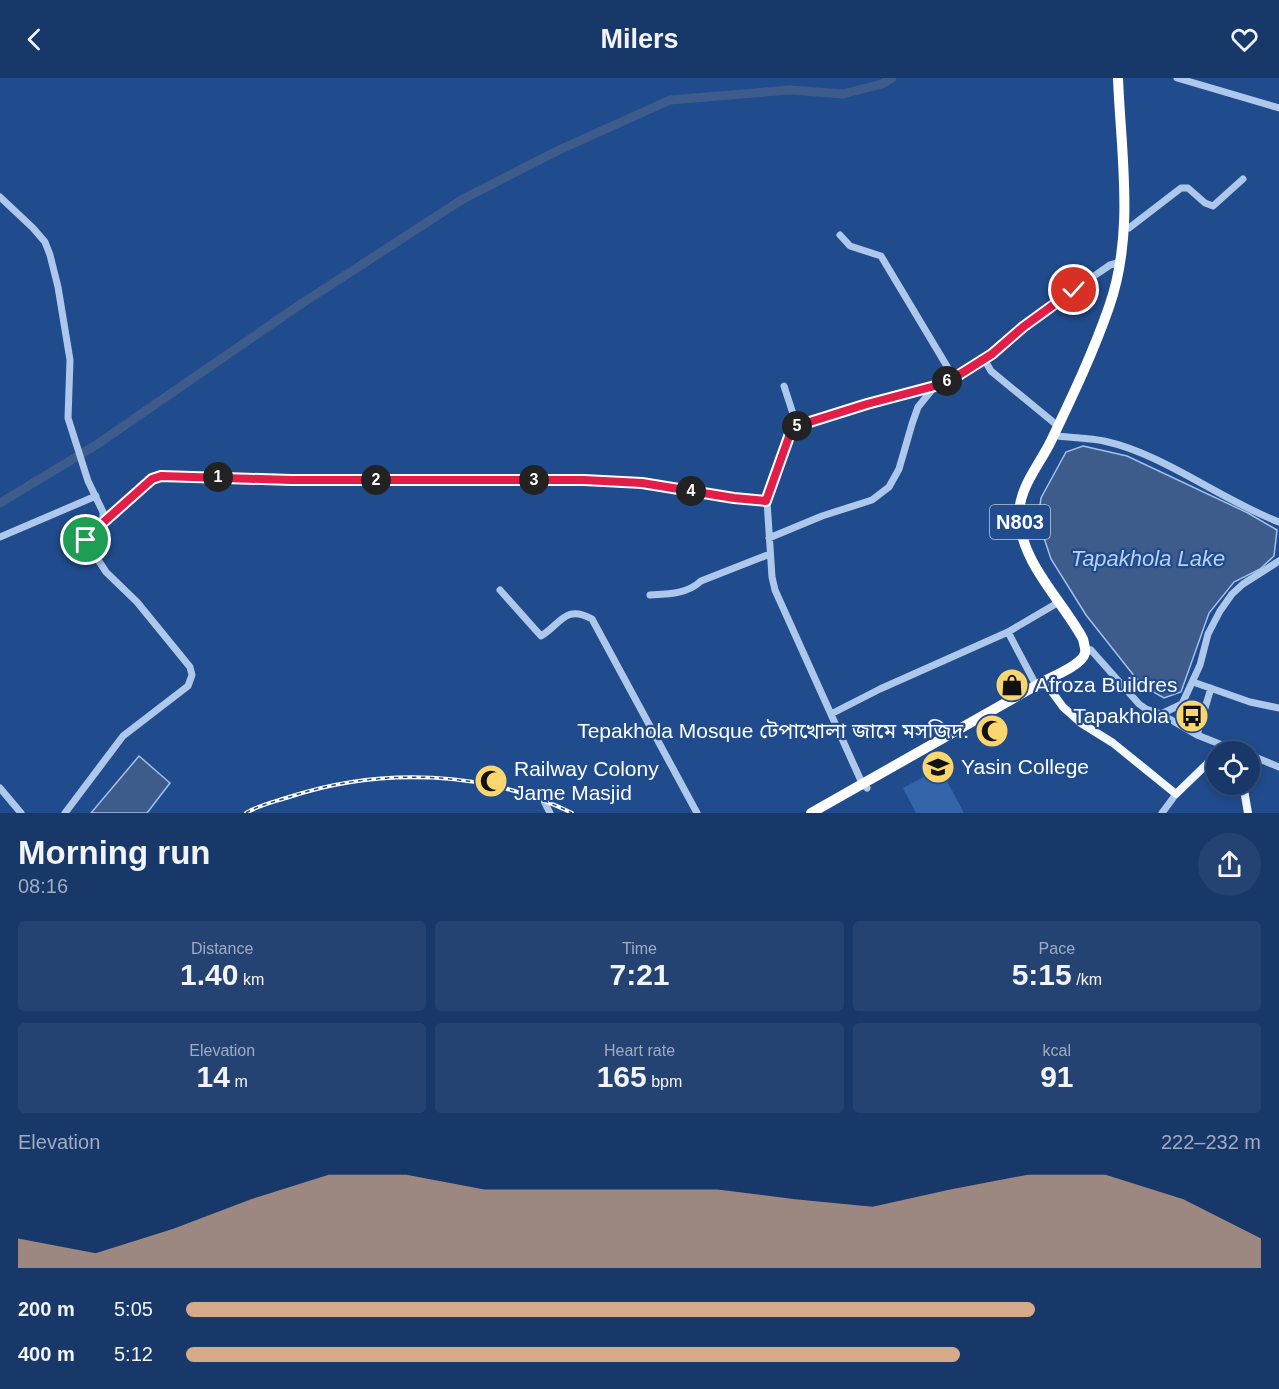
<!DOCTYPE html>
<meta charset="utf-8">
<style>
body{margin:0;font-family:Arial,"Noto Sans Bengali",sans-serif;background:#254372;color:#f1f3f6;height:100vh;display:flex;flex-direction:column;font-size:22px;white-space:nowrap}
*{box-sizing:border-box;margin:0}
p{font-size:20px;color:#9facc1}
.icon{flex:none;width:33px;height:33px;fill:none;stroke:currentColor;stroke-width:2;stroke-linecap:round;stroke-linejoin:round}
.map{position:relative;height:735px;overflow:hidden}
.sheet{display:flex;flex-direction:column;background:#18386a;flex:1}
.sheet>*{flex:none}
.fabs{position:absolute;left:1206px;top:663px;display:grid;gap:12px}
.fabs a{display:grid;place-items:center;width:54px;height:54px;border-radius:50%;background:#18386a;box-shadow:0 3px 9px #0003,0 0 0 2px #36527e;font-size:30px}
.pin{position:absolute;display:grid;place-items:center;width:51px;height:51px;color:#fff;margin:-26px;border:3px solid #fff;border-radius:50%;box-shadow:0 2px 6px #0007}
.km{position:absolute;width:30px;height:30px;margin:-15px;border-radius:50%;background:#222;color:#fff;font-size:16px;line-height:30px;text-align:center}
.round{display:grid;place-items:center;flex:none;width:63px;height:63px;border-radius:32px;background:#254372}
.head{display:flex;align-items:center;justify-content:space-between;height:102px;padding:0 18px}
h1{font-size:33px;font-weight:700;line-height:45px}
.figures{display:grid;grid-template-columns:repeat(3,1fr);gap:9px;height:102px;padding:6px 18px}
.figures div{display:grid;align-content:center;border-radius:6px;background:#254372;text-align:center}
.figures b{font-size:30px;font-weight:700}
.figures small{font-size:16px;font-weight:400}
.figures p{font-size:16px}
.chart{height:168px;padding:12px 18px}
.chart p{display:flex;justify-content:space-between}
.chart svg{width:100%;height:108px;margin-top:6px;fill:#d6ab8b;opacity:.7}
ul{padding:0 18px;list-style:none;font-size:20px}
li{display:grid;grid-template-columns:96px 72px 1fr;align-items:center;height:45px}
li i{height:15px;border-radius:8px;background:#d6ab8b}
header{display:flex;justify-content:space-between;align-items:center;height:78px;padding:0 18px;background:#18386a;font-size:27px;font-weight:700}
.map>svg:first-child{display:block}
</style>
<header><svg class="icon" aria-label="back" viewBox="0 0 24 24"><path d="M15 5l-7 7 7 7"/></svg>Milers<svg class="icon" aria-label="heart" viewBox="0 0 24 24"><path d="M12 20l-8-8c-3-5 5-10 8-4 3-6 11-1 8 4z"/></svg></header>
<div class="map">
<svg width="1279" height="735" viewBox="0 0 1279 735">
<rect width="100%" height="100%" fill="#204b8d"/>
<path fill="#3465aa" d="M940,690L964,735H916L903,710Z"/>
<path fill="#3d5c8c" stroke="#a2c2ed" stroke-width="1.5" d="M1083,368L1127,378L1248,435L1277,452L1274,478L1260,491L1234,504L1209,535L1181,614L1164,620L1148,611L1135,599L1086,537L1051,481L1038,442L1041,420L1066,374Z
M139,678L170,705L147,735H91Z"/>
<g fill="none" stroke-linecap="round" stroke-linejoin="round">
<path stroke="#3d5c8c" stroke-width="9" d="M0,425L96,367L298,228L463,121L559,72L670,22L790,12L843,16L882,6L892,0"/>
<path stroke="#aec8ec" stroke-width="7" d="M1177,0L1279,30
M0,119L33,150L45,164L50,177L58,209L70,282L68,340L88,403L103,434V444L88,458L86,463L106,494L137,524L190,589L192,597L188,608L123,658L65,735
M1129,150L1181,110H1188L1205,125L1213,128L1243,101
M840,157L850,168L881,178L954,300
M984,281L991,293L1058,348
M784,308L797,348
M1058,358C1073,360 1089,360 1104,363C1164,376 1221,422 1279,444
M103,444L152,401L161,398L172,397L291,402H584L642,405L733,420L767,423
M0,459L96,418
M769,460L822,438L872,422L889,409L899,391L912,346L918,329L935,308
M500,512L541,558C561,546 565,526 592,541L697,735
M650,517C669,516 687,516 701,503L770,476
M1008,554L1036,607
M1091,572L1139,626L1146,631L1161,636L1182,626L1200,587L1208,556L1220,533L1232,516L1243,506L1279,483
M1193,604L1250,624L1279,630
M831,636L880,611L1008,554L1059,524
M1161,636L1197,657L1240,674
M1197,657L1211,610
M1250,677L1279,689
M0,710L21,735
M867,710L862,705L775,512L772,499L767,423L791,353L797,348L822,340L935,308L954,300L992,276L1023,249L1094,198L1110,187L1121,184
M539,713L550,735
M1162,735L1176,716"/>
<path stroke="#f3f7ff" stroke-width="8" d="M1044,603L1063,629L1081,645L1113,665L1176,716L1207,686L1216,682
M1243,706L1248,735"/>
<path stroke="#fff" stroke-width="10" d="M811,735L1044,603C1054,598 1082,587 1085,575C1086,571 1084,566 1083,561C1062,522 1020,484 1019,437C1019,409 1040,386 1051,363C1072,319 1093,275 1109,229C1135,155 1121,77 1118,0"/>
<g stroke="#fff" stroke-width="4">
<path id="rail" d="M246,735C259,727 274,724 289,719C380,689 485,692 572,735"/>
</g>
<use href="#rail" stroke="#204b8d" stroke-width="1.5" stroke-dasharray="4.5" stroke-linecap="butt"/>
</g>
<g fill="none" stroke-linecap="round" stroke-linejoin="round">
<g stroke="#fff" stroke-width="12">
<path id="route" d="M86,462L88,458L152,401L161,398L291,402H584L642,405L734,420L766,423L791,353L797,348L867,326L935,308L954,300L992,276L1023,249L1074,212"/>
</g>
<use href="#route" stroke="#e11d48" stroke-width="8"/>
</g>
<defs>
<g id="shop-disc" transform="scale(1.725)"><circle r="9.5" fill="#f9d66f" stroke="#204b8d"/><path d="M-5-2.5h2.3a2.7 3.5 0 0 1 5.4 0H5L5.5 6h-11ZM-1.5-2.5h3a1.5 2.3 0 0 0-3 0Z" fill="#111"/></g>
<g id="bus-disc" transform="scale(1.725)"><circle r="9.5" fill="#f9d66f" stroke="#204b8d"/><path d="M-5-6H5V4H4V6H2V4H-2V6H-4V4H-5ZM-3.5-4V0h7V-4ZM-3.5 1.2v1.5H-2V1.2ZM2 1.2v1.5H3.5V1.2Z" fill="#111"/></g>
<g id="mosque-disc" transform="scale(1.725)"><circle r="9.5" fill="#f9d66f" stroke="#204b8d"/><path d="M3.5-4.9A6 6 0 1 0 3.5 4.9A5 5 0 1 1 3.5-4.9Z" fill="#111"/></g>
<g id="university-disc" transform="scale(1.725)"><circle r="9.5" fill="#f9d66f" stroke="#204b8d"/><path d="M0-5L7-2L0 1L-7-2ZM-4 1L0 2.5L4 1V4Q0 6-4 4Z" fill="#111"/></g>
</defs>
<g fill-rule="evenodd">
<use href="#shop-disc" x="1012" y="607"/>
<use href="#bus-disc" x="1192" y="638"/>
<use href="#mosque-disc" x="992" y="653"/>
<use href="#university-disc" x="938" y="689"/>
<use href="#mosque-disc" x="491" y="703"/>
</g>
<g text-anchor="middle" stroke-width="4.5" stroke-linejoin="round" paint-order="stroke">
<rect fill="#204b8d" stroke="#bcc9dd" stroke-width="1.5" x="990" y="427" width="60" height="34" rx="4.5"/>
<g font-size="20" font-weight="bold" fill="#fff">
<text x="1020" y="451">N803</text>
</g>
<g font-size="21" fill="#fff" stroke="#204b8d" text-anchor="start">
<text x="1035" y="614">Afroza Buildres</text>
<text x="1169" y="645" text-anchor="end">Tapakhola</text>
<text x="969" y="660" text-anchor="end">Tepakhola Mosque টেপাখোলা জামে মসজিদ.</text>
<text x="961" y="696">Yasin College</text>
<text x="514" y="698">Railway Colony<tspan x="514" dy="24">Jame Masjid</tspan></text>
</g>
<g font-size="22" font-style="italic" fill="#bad2f3" stroke="#204b8d">
<text x="1148" y="488">Tapakhola Lake</text>
</g>
</g>
</svg>
<div class="fabs">
<a><svg class="icon" aria-label="locate" viewBox="0 0 24 24"><circle cx="12" cy="12" r="6"/><path d="M12 2v4M12 18v4M2 12h4M18 12h4"/></svg></a>
</div>
<div class="pin" style="left:86px;top:462px;background:#1e9e55"><svg class="icon" aria-label="arrive" viewBox="0 0 24 24"><path d="M6 21V4h12l-3 4 3 4H6"/></svg></div>
<div class="pin" style="left:1074px;top:212px;background:#d93025"><svg class="icon" aria-label="check" viewBox="0 0 24 24"><path d="M5 12l5 5 9-10"/></svg></div>
<b class="km" style="left:218px;top:399px">1</b>
<b class="km" style="left:376px;top:402px">2</b>
<b class="km" style="left:534px;top:402px">3</b>
<b class="km" style="left:691px;top:413px">4</b>
<b class="km" style="left:797px;top:348px">5</b>
<b class="km" style="left:947px;top:303px">6</b>
</div>
<section class="sheet">
<div class="head"><div><h1>Morning run</h1><p>08:16</p></div><a class="round"><svg class="icon" aria-label="share" viewBox="0 0 24 24"><path d="M12 15V3M7 8l5-5 5 5M5 13v7h14v-7"/></svg></a></div>
<div class="figures">
<div><p>Distance</p><b>1.40<small> km</small></b></div>
<div><p>Time</p><b>7:21</b></div>
<div><p>Pace</p><b>5:15<small> /km</small></b></div>
</div>
<div class="figures">
<div><p>Elevation</p><b>14<small> m</small></b></div>
<div><p>Heart rate</p><b>165<small> bpm</small></b></div>
<div><p>kcal</p><b>91</b></div>
</div>
<div class="chart"><p><span>Elevation</span>222–232 m</p>
<svg viewBox="0 0 160 44" preserveAspectRatio="none"><path d="M0 44V32L10 38L20 28L30 16L40 6L50 6L60 12L70 12L80 12L90 12L100 16L110 19L120 12L130 6L140 6L150 16L160 32V44z"/></svg>
</div>
<ul>
<li><b>200 m</b>5:05<i style="width:79%"></i></li>
<li><b>400 m</b>5:12<i style="width:72%"></i></li>
</ul>
</section>
